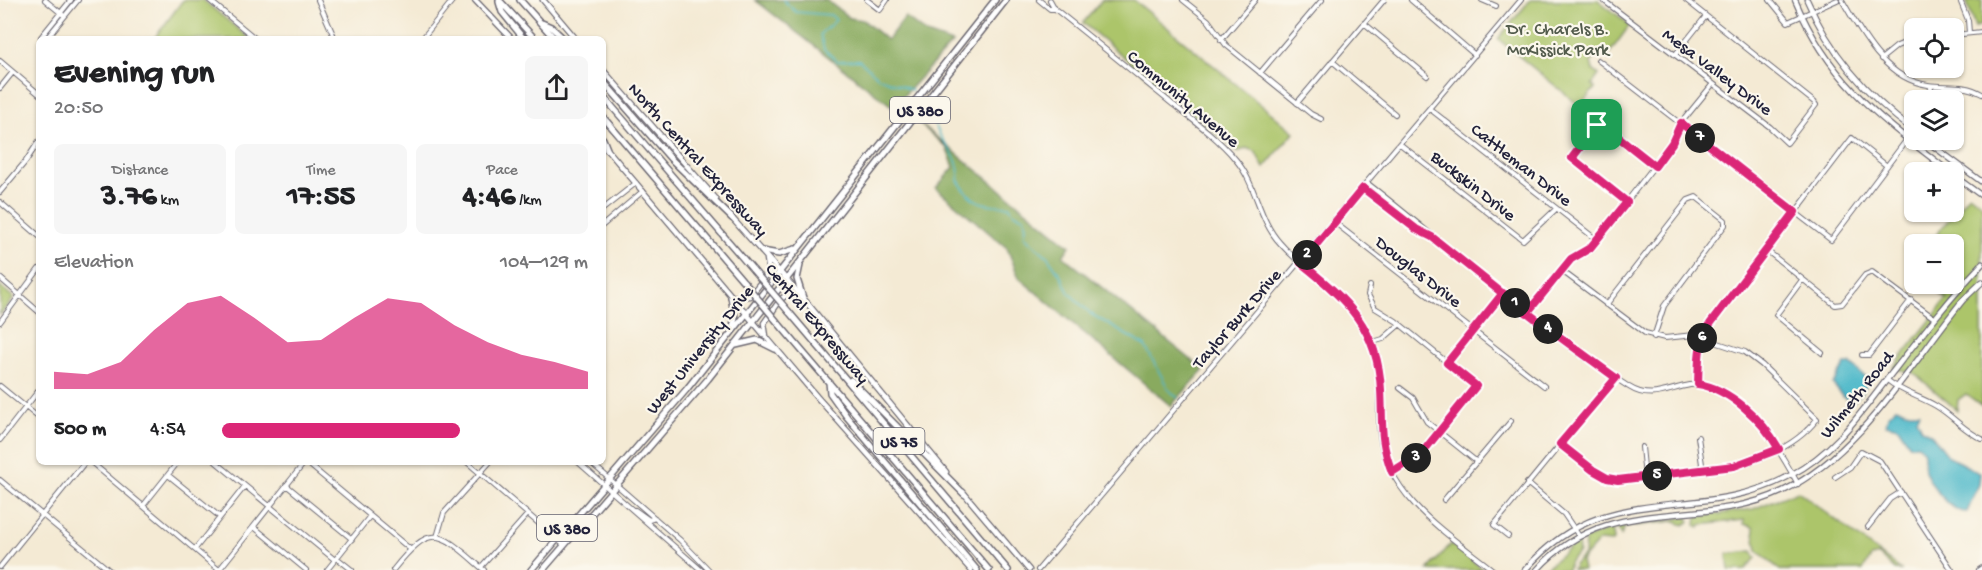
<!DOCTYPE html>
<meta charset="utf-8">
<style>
body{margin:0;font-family:"Gochi Hand",sans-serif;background:#f6f6f6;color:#202124;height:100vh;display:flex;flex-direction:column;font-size:22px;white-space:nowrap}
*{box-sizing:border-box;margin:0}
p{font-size:20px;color:#757577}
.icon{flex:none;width:33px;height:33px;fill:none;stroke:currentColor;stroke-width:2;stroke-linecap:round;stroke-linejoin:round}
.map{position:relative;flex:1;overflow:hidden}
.drawer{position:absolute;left:36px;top:36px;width:570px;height:429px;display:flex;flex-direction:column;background:#fff;border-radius:9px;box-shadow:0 2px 4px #0004}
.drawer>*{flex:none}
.buttons{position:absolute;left:1904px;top:18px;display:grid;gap:12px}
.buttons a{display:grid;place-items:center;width:60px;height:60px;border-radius:9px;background:#fff;box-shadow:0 2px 4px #0004;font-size:30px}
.pin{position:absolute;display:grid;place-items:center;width:51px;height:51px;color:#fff;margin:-26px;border-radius:12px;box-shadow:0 3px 9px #0006}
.km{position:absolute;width:30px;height:30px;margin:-15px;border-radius:50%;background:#222;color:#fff;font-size:16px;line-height:30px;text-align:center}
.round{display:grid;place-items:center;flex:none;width:63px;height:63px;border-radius:9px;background:#f6f6f6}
.head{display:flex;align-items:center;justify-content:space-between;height:102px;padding:0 18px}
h1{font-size:33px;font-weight:800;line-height:45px}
.stats{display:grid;grid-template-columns:repeat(3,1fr);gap:9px;height:102px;padding:6px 18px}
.stats div{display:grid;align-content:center;border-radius:9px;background:#f6f6f6;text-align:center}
.stats b{font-size:30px;font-weight:800}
.stats small{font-size:16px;font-weight:400}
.stats p{font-size:16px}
.chart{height:168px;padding:12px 18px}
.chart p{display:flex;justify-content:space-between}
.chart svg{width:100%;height:108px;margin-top:6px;fill:#db2777;opacity:.7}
ul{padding:0 18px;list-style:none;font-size:20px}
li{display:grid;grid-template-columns:96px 72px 1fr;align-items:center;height:45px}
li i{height:15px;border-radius:8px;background:#db2777}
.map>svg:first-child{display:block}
</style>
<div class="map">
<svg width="1982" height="570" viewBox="0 0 1982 570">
<rect width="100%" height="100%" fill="#fbf7ec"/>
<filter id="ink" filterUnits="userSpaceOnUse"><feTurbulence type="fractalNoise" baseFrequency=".0167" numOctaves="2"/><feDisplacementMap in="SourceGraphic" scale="12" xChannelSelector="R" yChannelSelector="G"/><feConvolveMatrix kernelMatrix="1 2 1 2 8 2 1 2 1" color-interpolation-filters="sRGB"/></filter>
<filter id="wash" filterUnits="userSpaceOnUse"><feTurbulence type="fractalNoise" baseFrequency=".008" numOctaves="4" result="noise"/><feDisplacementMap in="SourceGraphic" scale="24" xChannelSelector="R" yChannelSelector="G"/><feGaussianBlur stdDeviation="1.35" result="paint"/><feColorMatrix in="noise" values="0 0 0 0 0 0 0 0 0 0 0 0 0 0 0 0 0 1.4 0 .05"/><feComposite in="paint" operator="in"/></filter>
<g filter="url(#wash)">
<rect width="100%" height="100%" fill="#f4ead4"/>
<path fill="#acc56b" stroke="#677453" stroke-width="1.5" d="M183,0H203L250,39H154Z
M1102,0H1134L1294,132L1264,168L1255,151L1246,148L1238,152L1083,23Z
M1530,0H1598L1630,25L1606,58L1597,56L1591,62L1593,70L1599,75L1592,85L1595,88L1580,106L1498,39Z
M1966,0H1982V25L1975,27Z
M1969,194L1982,204V406L1966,394L1958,400L1957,410L1914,373L1893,368L1947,299L1927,284H1953V244H1929Z
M0,286L14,298L0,315Z
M1798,491L1901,570H1895L1879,555L1871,557L1863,570H1780L1757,550L1753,527L1744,524V520L1700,525V528L1696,525L1697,517L1753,509Z
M1688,517L1689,522L1684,525L1673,521L1625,527L1621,536L1617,527Z
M1612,528L1614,539L1612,542L1599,541L1581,561L1583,570H1572L1574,565L1584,555L1585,539Z
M1451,544L1484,570H1428Z
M1574,544H1578L1579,552L1570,561L1567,570H1543Z
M1752,551L1756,558L1745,570H1729L1727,554Z"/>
<path fill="#89aa5f" stroke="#56664d" stroke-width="1.5" d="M755,0H826L850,18L863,20L887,40L905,17L927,34L952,43L893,107Z
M919,123L1070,246L1063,256L1204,370L1171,406L1019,278L1007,248L936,188L954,167L946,147Z"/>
<path fill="#4cb8c9" stroke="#376d82" stroke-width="1.5" d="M1845,364H1851L1868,380L1864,390L1853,402L1843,397L1833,384Z
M1896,407L1909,412H1920L1917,419L1922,429L1932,435L1949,457L1980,473L1979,484L1967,512C1952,514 1931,485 1926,473C1922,465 1926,458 1923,450L1918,445H1910L1898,427L1886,424L1888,416Z"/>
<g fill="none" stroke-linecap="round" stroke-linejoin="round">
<path stroke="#4cb8c9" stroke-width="1.5" d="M783,0L796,12L831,15L836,20L820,34L824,49L837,61L859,60L880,78L912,90
M928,109C932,115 933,121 936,127C943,146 963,158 958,180C972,204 982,205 1009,206L1014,213L1024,217L1026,227L1024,236L1047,256L1061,276L1069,293L1091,314L1145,346L1169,390L1178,398"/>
</g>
</g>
<g filter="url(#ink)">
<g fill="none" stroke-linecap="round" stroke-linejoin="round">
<g stroke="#6c6871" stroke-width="6">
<path id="minor" d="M45,0L62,14
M209,0L256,39
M318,0L335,39
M867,0L880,10L887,0
M1039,0L1050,9H1055C1094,40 1133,72 1171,103C1193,120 1218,138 1236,160C1257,185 1258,219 1280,243C1305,272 1340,289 1361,321C1389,365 1375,390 1380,435C1388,498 1448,534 1493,570
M1050,0L1055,9
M1183,0L1208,20L1226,45L1311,114L1321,119
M1411,0L1475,55
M1482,0L1496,6
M1603,0L1770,127L1787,143L1816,105L1814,102L1686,0
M1770,0L1788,22L1837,0
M1842,0C1862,34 1885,79 1928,85C1948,88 1963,83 1982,94
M1960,0L1968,20L1969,33
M1364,23L1427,76
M1953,35L1982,32
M44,39L41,37L71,0
M46,39L78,0
M422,39L453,0
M1221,40L1255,0
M1675,55L1706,16
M1881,59L1897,46L1914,39
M1598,60L1831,240L1914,130
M0,61L39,94
M1332,61L1395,114
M1260,73L1322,0
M0,88L13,72
M1930,100L1931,86
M1297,103L1384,0
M1430,109L1597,240
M1400,144L1523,240L1556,209
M1367,183C1454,250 1535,328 1629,387C1651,401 1667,389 1690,385C1738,377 1779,449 1798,484
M1363,188L1416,229L1432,236
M0,192L26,161L39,141
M0,202L39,236
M1627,202L1572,158L1595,127L1599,124L1607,128L1655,166
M603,209L636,183
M1334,222L1544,386
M603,225L643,191
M1766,250L1835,305L1842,304L1865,275L1872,272L1934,318
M0,278L39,312
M1802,280L1776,315L1822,353
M1370,286L1368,295L1375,308L1396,321L1476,386L1422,453L1392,472
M1606,305L1688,200L1696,197L1725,220V225L1664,306L1654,337
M1527,313L1571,259L1590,248L1597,240L1672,143L1681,123L1712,85
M0,322L39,269
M1373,342L1383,339L1399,325
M1862,355H1869L1911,300
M1447,363L1503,293
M1887,380C1903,393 1919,396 1936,406C1953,416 1964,431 1982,439
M1698,384L1701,341L1706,329L1852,138L1887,166
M0,386L39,418
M1400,388L1413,398L1427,422L1477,462
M1698,437L1703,471
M0,440L39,390
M1560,444L1605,477L1625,480C1685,472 1776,473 1817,419L1762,365L1745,352L1694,335L1665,338L1645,333L1562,271
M1642,447L1645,477
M91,462L219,570
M216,462L335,560
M306,462L410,549
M467,462L564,545
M578,462L701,570
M590,462L680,540L709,570
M168,475L220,517
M1835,477L1850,467L1861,451L1880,461L1952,570
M0,480L109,570
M1527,483L1564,514L1579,536
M286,485L352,539
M1444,500L1511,421
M143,506L178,462
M635,510L649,520L655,518
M254,527L306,570
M1868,527L1890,499L1901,492
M1508,536L1494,525L1615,378
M437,537L444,513L490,462
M195,549L245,486
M337,558L352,570
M0,567L85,462
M481,567L528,514
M219,570L305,462
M327,570L370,516
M393,570C433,520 440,532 484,570
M1038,570L1521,0
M1979,570L1982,568"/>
</g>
<g stroke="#6c6871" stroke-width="7">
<path id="major" d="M475,0L512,39
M543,0L576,39
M1795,0C1830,83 1881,119 1950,172
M1807,0C1830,54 1867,96 1914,131
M603,70L716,199
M1925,140L1982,182
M606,148L817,397L971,570
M1953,175L1982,196
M731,217L803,298L946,472
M731,297L750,296L769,272L767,259
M766,336L764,323L781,299L788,294L800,297
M963,492L1029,570
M1525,570C1606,475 1698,526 1791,475C1837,451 1864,408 1895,369C1923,333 1951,297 1982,264
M1537,570C1608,491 1699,531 1783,491C1859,455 1911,364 1963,300L1982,282"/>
</g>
<g stroke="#6c6871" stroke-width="8">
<path id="highway" d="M499,0L535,39
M520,0L555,39
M499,2L502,12L524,39
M542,23L551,27L564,39
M603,81L671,159L732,218
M603,96L753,270
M603,117L744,282
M603,139L607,149
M762,251L779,254L795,249
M800,265L797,279L803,298
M731,297L735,318L732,331
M789,312L1008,570
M779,324L989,570
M736,345L757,340L775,349
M851,380L964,494
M829,382L830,393L847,417L977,570
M531,570L686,390L995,0
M543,570L708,379L1006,0"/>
</g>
<use href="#minor" stroke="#fff" stroke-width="4"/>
<use href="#major" stroke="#fff" stroke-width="4.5"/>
<use href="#highway" stroke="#fff" stroke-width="5"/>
<g stroke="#6c6871" stroke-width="8" stroke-linecap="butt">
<path id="highway-bridge" d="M753,270L789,312
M744,282L779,324"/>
</g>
<use href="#highway-bridge" stroke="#fff" stroke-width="5"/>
</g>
</g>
<g fill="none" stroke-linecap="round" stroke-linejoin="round" filter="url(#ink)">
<g stroke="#fff" stroke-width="12">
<path id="route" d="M1597,125L1572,158L1627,202L1590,248L1571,259L1527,313L1432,237L1416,229L1363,188L1301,263C1347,300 1378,328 1381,390C1383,424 1379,438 1392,472L1422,453L1476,386L1447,363L1503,293C1539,323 1578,350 1616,378L1560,444L1593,470L1607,478L1618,480L1734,466L1779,449C1763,421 1731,389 1698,384C1699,363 1697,342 1710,324L1795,212L1681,123L1672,143L1655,166L1607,128L1597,125"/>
</g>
<use href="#route" stroke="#db2777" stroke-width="8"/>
</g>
<g text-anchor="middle" stroke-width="4.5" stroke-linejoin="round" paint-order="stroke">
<g fill="#fbf7ec" stroke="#636270" stroke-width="1.5">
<rect x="890" y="97" width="60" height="26" rx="4.5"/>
<rect x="873.5" y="428" width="51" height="26" rx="4.5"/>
<rect x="537" y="515" width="60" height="26" rx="4.5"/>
</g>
<g font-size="16" font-weight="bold" fill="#22223b">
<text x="920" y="116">US 380</text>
<text x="899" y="447">US 75</text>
<text x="567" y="534">US 380</text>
</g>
<g font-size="18" fill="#525b4c" stroke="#fbf7ec">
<text x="1558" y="34">Dr. Charels B.<tspan x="1558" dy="21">McKissick Park</tspan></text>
</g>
<g font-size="18" fill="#22223b" stroke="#fbf7ec">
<text transform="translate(1718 71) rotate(37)" y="6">Mesa Valley Drive</text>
<text transform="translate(1184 98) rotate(40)" y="6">Community Avenue</text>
<text transform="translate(699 159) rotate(48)" y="6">North Central Expressway</text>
<text transform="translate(1522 164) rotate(38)" y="6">Cattleman Drive</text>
<text transform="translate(1474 185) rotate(38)" y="6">Buckskin Drive</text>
<text transform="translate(1419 271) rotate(38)" y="6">Douglas Drive</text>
<text transform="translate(1236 318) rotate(-49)" y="6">Taylor Burk Drive</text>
<text transform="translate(818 323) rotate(50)" y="6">Central Expressway</text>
<text transform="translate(699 349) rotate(-51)" y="6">West University Drive</text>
<text transform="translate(1856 394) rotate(-51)" y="6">Wilmeth Road</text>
</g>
</g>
</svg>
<div class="buttons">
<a><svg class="icon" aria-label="locate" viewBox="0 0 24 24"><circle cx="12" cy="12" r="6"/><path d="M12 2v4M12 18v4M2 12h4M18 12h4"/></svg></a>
<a><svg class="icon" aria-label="layers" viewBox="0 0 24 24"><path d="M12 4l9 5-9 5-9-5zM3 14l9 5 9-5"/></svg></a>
<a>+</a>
<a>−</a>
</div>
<div class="pin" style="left:1597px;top:125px;background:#1e9e55"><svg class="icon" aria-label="arrive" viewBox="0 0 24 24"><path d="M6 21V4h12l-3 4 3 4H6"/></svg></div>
<b class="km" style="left:1515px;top:303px">1</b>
<b class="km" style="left:1307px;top:255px">2</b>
<b class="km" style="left:1416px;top:458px">3</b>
<b class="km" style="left:1548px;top:329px">4</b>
<b class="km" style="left:1657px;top:476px">5</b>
<b class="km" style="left:1702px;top:338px">6</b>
<b class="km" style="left:1700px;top:138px">7</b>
<section class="drawer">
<div class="head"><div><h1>Evening run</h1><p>20:50</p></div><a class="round"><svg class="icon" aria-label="share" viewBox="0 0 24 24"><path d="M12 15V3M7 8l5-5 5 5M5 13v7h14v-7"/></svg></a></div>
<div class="stats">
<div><p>Distance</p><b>3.76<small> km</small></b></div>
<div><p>Time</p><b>17:55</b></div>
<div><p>Pace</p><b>4:46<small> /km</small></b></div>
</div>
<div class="chart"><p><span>Elevation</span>104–129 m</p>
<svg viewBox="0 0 160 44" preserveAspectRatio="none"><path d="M0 44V37L10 38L20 33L30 20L40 9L50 6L60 15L70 25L80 24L90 15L100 7L110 9L120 18L130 25L140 30L150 33L160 37V44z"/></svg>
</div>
<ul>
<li><b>500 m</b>4:54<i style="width:65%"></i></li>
</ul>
</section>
</div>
